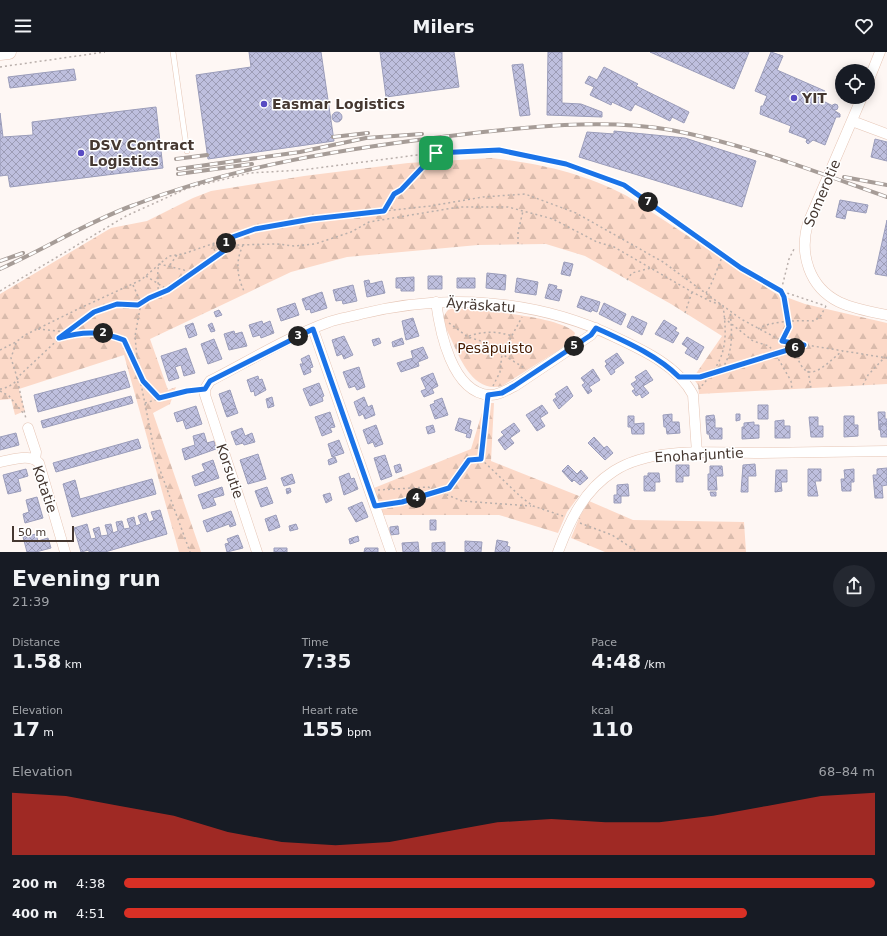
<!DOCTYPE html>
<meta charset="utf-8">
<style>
body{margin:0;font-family:"DejaVu Sans",sans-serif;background:#242831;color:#f1f3f6;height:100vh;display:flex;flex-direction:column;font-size:15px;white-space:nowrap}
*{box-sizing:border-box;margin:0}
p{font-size:13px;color:#9ea1a6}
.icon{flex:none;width:22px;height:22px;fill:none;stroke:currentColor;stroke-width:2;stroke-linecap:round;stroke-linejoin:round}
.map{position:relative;height:500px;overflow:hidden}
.panel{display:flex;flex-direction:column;background:#171b24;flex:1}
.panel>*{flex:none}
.tools{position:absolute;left:835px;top:12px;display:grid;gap:8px}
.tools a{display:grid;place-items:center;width:40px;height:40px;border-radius:50%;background:#171b24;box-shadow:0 2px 10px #0003;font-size:20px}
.scale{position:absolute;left:12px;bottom:10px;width:62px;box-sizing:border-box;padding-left:4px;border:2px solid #453831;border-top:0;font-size:11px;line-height:14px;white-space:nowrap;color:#453831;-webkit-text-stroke:3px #fff;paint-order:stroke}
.pin{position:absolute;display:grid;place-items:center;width:34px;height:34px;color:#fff;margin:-17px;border-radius:8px;box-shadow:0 2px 6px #0006}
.km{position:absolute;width:20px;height:20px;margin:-10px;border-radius:50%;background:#222;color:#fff;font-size:11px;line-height:20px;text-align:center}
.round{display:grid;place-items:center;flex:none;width:42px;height:42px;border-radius:21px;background:#242831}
.overview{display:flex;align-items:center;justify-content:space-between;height:68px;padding:0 12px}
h1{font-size:22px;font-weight:700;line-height:30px}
.stats{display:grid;grid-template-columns:repeat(3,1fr);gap:6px;height:68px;padding:4px 12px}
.stats div{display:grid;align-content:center}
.stats b{font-size:20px;font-weight:700}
.stats small{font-size:11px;font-weight:400}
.stats p{font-size:11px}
.chart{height:112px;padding:8px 12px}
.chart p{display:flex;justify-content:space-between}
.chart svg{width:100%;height:72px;margin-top:4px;fill:#d93025;opacity:.7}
ul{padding:0 12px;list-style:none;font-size:13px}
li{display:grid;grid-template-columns:64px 48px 1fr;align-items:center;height:30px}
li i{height:10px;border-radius:5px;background:#d93025}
header{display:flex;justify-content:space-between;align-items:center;height:52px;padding:0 12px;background:#171b24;font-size:18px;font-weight:700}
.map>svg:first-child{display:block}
</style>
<header><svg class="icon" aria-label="menu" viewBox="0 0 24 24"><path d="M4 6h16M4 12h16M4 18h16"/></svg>Milers<svg class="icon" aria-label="heart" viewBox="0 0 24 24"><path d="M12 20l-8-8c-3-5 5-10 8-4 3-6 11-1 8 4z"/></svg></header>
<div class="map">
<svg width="887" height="500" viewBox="0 0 887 500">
<defs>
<pattern id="forest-firs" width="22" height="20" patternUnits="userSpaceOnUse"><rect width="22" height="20" fill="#fcd9c8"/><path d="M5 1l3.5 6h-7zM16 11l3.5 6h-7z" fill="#d9bbac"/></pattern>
<pattern id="building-cross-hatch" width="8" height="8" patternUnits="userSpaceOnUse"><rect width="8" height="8" fill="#bebfde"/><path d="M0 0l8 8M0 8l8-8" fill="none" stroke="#9c9cb5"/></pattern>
</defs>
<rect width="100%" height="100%" fill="#fef7f4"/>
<path fill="url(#forest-firs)" d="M492,106C541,112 583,121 627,144L775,241L805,252L887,271V332L699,342L698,333L693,326L722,284L671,252L585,204L546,192L478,193L347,205L291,220L150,287L168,338L176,335L170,352L153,361L201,500H179L124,303L19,337L25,359L15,363L11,347L0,348V242L111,176L147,169L193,146L211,139L304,124L408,111Z
M454,256C477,258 562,264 575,281L573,287L559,298L502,334C474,341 461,309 452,289C449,282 443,273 444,266C444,263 446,260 448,258Z
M485,351H494L491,409L579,444L567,460L558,481L499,463H383L374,436L471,397Z
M589,449L633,468L744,470L746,500H605L571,486L580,464Z"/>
<path fill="url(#building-cross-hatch)" stroke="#9b9dba" d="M249,0H321L334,89L208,107L196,23L251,15Z
M380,0H454L459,35L386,45Z
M548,0H562V51L581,52L602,60V65L547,63Z
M650,0H749L734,37Z
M771,0L783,4L777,18L825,39L821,48L833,54L832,57L840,62V65H836L825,93L813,88L808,92L806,90L807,87L789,80L791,74L760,62L761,54H763L767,44L755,39Z
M523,12L530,63L520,64L512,13Z
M604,15L638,32L636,34L689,60L684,71L672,65L670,69L635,52L631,59L612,50L611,53L590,43L594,35L585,31L589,24L597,28Z
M74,17L76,28L10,36L8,25Z
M832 55a3 3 0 1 1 6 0a3 3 0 1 1-6 0Z
M156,55L163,116L10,135L8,123L0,124V61L3,85L33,83L32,70Z
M332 65a5 5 0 1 1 10 0a5 5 0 1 1-10 0Z
M614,79L685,86L756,109L742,155L579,105L587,80L614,82Z
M875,87L887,90V109L871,105Z
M840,148L868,153L866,161L847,158L845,167L836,165Z
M887,168V224L875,222Z
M564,210L573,212L570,224L561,222Z
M487,221L506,223L505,238L486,236Z
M428,224H442V237H428Z
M414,225V239H401V236H396V226Z
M457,226H475V236H457Z
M517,226L538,230L536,243L515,240Z
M369,228L370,232L382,229L385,241L367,245L364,229Z
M549,232L557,234L556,237L562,238L559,249L545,246Z
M353,233L357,249L343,252L342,248L336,249L333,238Z
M322,240L327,256L311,261L310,257L306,258L302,247Z
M581,244L600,250L597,260L592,258L591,260L577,255Z
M295,251L299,263L281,269L277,257Z
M604,251L626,262L621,273L599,262Z
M219,258L222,263L216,265L214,260Z
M632,264L647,271L642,283L627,275Z
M413,266L419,284L406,288L402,269Z
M664,268L677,276L675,279L679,281L673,291L655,282Z
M262,269L263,272L270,269L274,281L261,286L260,283L253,285L249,273Z
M193,271L197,283L189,286L185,274Z
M212,271L215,279L211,280L208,273Z
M234,279L235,282L242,280L247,294L229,298L224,282Z
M344,284L353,303L344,307L342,302L337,304L332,288Z
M687,285L704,295L697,308L685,301L688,296L682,292Z
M379,286L381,291L374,294L372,288Z
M402,286L404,292L393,295L392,290Z
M214,287L222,307L208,312L201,292Z
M423,295L428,306L418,310L419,314L401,320L397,311L413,306L411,299Z
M186,296L195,321L184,324L181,313L175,315L179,326L169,329L161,304Z
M617,301L624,311L614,318L615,320L611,323L605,314L607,312L605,309Z
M309,303L313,315L310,316L311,320L304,323L300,312H303L301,307Z
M359,315L365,335L357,338L355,334L349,336L343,320Z
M593,317L600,328L589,335L592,339L588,342L582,333L585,331L581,326Z
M646,318L653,328L643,334L649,341L642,346L640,342L636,344L632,339L635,337L631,332L637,328L635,325Z
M125,319L130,335L38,360L34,343Z
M433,321L438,334L432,337L434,341L424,345L421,339L426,337L421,326Z
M258,324L259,328L262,327L266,338L255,344L254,339L251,340L247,328Z
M319,331L324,344L322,345L323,349L310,354L303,337Z
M567,334L573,344L559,357L553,348L557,345L555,342Z
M230,338L236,356L225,360L219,342Z
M131,344L133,351L43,376L41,369Z
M272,345L274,354L268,356L266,347Z
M364,345L368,355L372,353L375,363L365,367L363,362L359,364L354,350Z
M442,346L448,363L435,367L430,353L435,351L434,349Z
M542,353L548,361L540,366L545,374L537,379L526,363Z
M758,353H768V367H758Z
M196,354L202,372L186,377L183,368L177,370L174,361Z
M236,356L238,361L227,365L225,360Z
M330,360L335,375L330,376L332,380L322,384L315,365Z
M878,360H885V367H887V372H880V378H879Z
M672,362V370H679L680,381L667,382L666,375H664L663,363Z
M736,362H740V368L736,369Z
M714,363L715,368H706V364Z
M628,364H634V372L644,371V382H632L631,375H628Z
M844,364H854V373H858V384L844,385Z
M809,365H818V374H823V385H811Z
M459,366L471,369L469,377L472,378L470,386L466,385L467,382L455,378Z
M706,368H715V376H722V387H710L709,382H707Z
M784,368V374H790V386H775V369Z
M754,370V373H759V386L742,387V375H744V371Z
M514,371L520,379L510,386L514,391L505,398L498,388L504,383L501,380Z
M880,372H887V385H881Z
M376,373L383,392L375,395L373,390L368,392L363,378Z
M433,373L435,380L428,382L426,375Z
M242,376L245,384L252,381L255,390L244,393L243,391L236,393L231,380Z
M16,381L19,393L0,398V385Z
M204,381L207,391L214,389L216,397L185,408L182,397L195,393L193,384Z
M594,385L604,396L607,394L613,401L605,408L588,391Z
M138,387L141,396L56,420L53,411Z
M339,388L344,401L332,405L328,392Z
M258,402L266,427L248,432L240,408Z
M385,403L392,424L381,428L374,406Z
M335,405L337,410L329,413L328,408Z
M213,408L219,426L195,434L192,424L205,419L202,412Z
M400,412L402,419L396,421L394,414Z
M755,412L756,424H748V440H741L743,413Z
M568,413L577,422L581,418L588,426L580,433L574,428L572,430L562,419Z
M676,413H689V424H683V430H676Z
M710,414H722L723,424H716L717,438H708V422H710Z
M887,416V433L882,434L883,446H875L873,423H877V417Z
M26,417L28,424L18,427L21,439L8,442L3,423Z
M808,417H821V429H815L818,444H808Z
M854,417V430H851V439H842L841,427H845L844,418Z
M776,418H787V430H781L782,439L775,440Z
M349,421L351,427L354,426L358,437L344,443L339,425Z
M648,421H659L660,430H655V439H644V424H648Z
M292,422L295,431L284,434L281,426Z
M152,427L156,442L72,465L63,432L75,428L80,447Z
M628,432L629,444H621V451H614V443H617V433Z
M222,435L224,443L213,446L216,453L203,457L198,443Z
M267,435L273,451L261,455L255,439Z
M290,436L291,440L287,442L286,437Z
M710,440H716V444H711Z
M330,441L332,448L326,451L323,443Z
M37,445L43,466L25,471L23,462L29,460L26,448Z
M362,450L368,465L356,470L348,456Z
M160,458L167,482L105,500H89V498L81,500L74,476L87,472L91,487L96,486L93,477L99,475L101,484L108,483L105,473L111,472L113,481L118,479L116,470L122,469L124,477L130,476L127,467L134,465L136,474L141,472L138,464L146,461L149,470L154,468L151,460Z
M231,459L236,473L230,475L229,472L207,480L203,469Z
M276,463L280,475L269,479L265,467Z
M430,468H436V478H430Z
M296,472L298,477L290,479L289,474Z
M398,474L399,482L390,483V475Z
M36,482L38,489L48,486L51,496L36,500H27L23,485Z
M238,483L243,496L227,500L225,492L229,491L227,487Z
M358,484L359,489L350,492L349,487Z
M497,488L508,490L507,494L510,495L509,500H495Z
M465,489L482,490L481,500H465Z
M418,490L419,500H403L402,491Z
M445,490V500H432V491Z
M274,496H287V500H274Z
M365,496H378V500H364Z"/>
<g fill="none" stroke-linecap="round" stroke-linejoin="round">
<g stroke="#e6c6b6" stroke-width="6">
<path id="lane" d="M173,0L187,99"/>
</g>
<g stroke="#e6c6b6" stroke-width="11">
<path id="street" d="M868,30L880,0
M862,45L808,171C799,202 809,235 839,250C854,257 871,260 887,263
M852,69L887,82
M436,250C440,280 452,340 489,343C498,344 506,338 515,334L591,283L596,276
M313,277L391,500
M28,376L36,400L35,408
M0,410C12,408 30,401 39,411L65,500
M257,500L205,343V337L210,329C249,309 288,285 329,270C339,266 351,265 361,262C445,241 536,247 615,285C643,298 678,314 693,343L697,401
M558,500C570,468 584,438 614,419C653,394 715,401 759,401C802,400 844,400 887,399"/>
</g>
<g stroke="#e6c6b6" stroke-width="15">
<path id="secondary" d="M0,1L9,0"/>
</g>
<path stroke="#b9afab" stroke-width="1.5" stroke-dasharray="2 3" stroke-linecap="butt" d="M0,15L105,0
M384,159L394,142L401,138L435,102
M224,187L228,196
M213,192L216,204
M518,192V180L523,159
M243,193C235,210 237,225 245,241
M170,213L177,203
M146,224L168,238
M627,228L632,221L651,216
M133,233L141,251L135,284L138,317
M0,239L126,164L188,136L250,121L302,118L417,103L499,98L566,112L623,133L741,217L781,239L826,254
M706,241C712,233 718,214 723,203
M157,242C160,234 156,223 159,212L184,218L190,222
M685,261L692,240
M724,266L753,289L769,294L775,301L791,329L792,337
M449,271L468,285L481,289L526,317
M38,277L66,280
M758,277C769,269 800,268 814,269L820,265L826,254
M469,284C484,279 497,279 512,284
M60,286C85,279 100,279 124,288L139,321
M782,289L789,275L785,245L781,239L789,207L795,195
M16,291L11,306L16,322L26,367
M799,294C797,301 797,307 801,313C812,333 833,304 843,299
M0,298L16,290L25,283L76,258L141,228L169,204L183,202L255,177L311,167L430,154L483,145L525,142L576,161L663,210L741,267L782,289L887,306
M722,317C734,299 732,279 730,259
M808,319L811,336
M139,322L156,407L190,500
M141,325L159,346
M691,325H700L803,293
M863,333L868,323L885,305
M493,334L500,320L502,302L522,265
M0,337C7,336 16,332 19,324L66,280L94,260L117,252L138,253L149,246L168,238L234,193L277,192L294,194L315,192L351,180L369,170L459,155H508L553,167L597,190L614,195L694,241L712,250L723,253C728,292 726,307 699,337
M0,339L9,344L24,362
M145,351L187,339L197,338
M481,407L521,445L533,454L563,464
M378,438L428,435L462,449L531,454
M385,453L402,450L449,436L469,408L481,407L487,352
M580,471L612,483L638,500"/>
<use href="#lane" stroke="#fff" stroke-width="5"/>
<use href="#street" stroke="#fff" stroke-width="10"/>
<use href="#secondary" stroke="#fff" stroke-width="14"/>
<g stroke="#a69c97" stroke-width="4">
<path id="rail" d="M333,85L368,81
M176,107L207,103
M178,117L300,100L366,86L422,82
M178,122L252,112
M844,125L887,133
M0,209L23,201
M0,217C45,197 87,170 134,153C237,113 349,96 458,83C525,75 604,66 671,78C745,92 816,120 887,145"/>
</g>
<use href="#rail" stroke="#fff" stroke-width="2.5" stroke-dasharray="8" stroke-linecap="butt"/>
</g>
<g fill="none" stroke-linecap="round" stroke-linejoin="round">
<g stroke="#fff" stroke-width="8">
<path id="route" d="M499,98L566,112L624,133L741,216L781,239L784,245L789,275L782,289L804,293L700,325H679C657,303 624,289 596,276L591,283L514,334L502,341L488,343L481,407L469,408L449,436L402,450L375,454L313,277L210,329L205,337L187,339L159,346L143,329L124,288C100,279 84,279 59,286L94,260L117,252L138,253L149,246L168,238L228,196L224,188L255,177L312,167L384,159L394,142L401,138L436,101Z"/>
</g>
<use href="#route" stroke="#1a73e8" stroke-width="5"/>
</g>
<g fill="#584bc2" stroke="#fff" stroke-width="1.5">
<circle cx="794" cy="46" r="4"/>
<circle cx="264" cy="52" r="4"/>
<circle cx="81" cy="101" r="4"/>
</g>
<g text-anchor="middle" stroke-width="3" stroke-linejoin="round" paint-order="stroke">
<g font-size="14" font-weight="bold" fill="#453831" stroke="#fff" text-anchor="start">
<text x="802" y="51">YIT</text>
<text x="272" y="57">Easmar Logistics</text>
<text x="89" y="98">DSV Contract<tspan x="89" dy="16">Logistics</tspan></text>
</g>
<g font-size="14" fill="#453831" stroke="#fff">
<text transform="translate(822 141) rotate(-67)" y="5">Somerotie</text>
<text transform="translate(481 253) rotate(4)" y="5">Äyräskatu</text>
<text transform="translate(699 403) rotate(-3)" y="5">Enoharjuntie</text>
<text transform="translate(230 419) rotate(71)" y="5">Korsutie</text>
<text transform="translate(45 437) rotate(71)" y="5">Kotatie</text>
</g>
<g font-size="14" fill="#471b00" stroke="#fff">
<text x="495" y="301">Pesäpuisto</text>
</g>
</g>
</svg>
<div class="tools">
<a><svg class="icon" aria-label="locate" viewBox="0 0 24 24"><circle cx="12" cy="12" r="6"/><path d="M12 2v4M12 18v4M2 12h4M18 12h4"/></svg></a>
</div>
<div class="scale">50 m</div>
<div class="pin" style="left:436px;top:101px;background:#1e9e55"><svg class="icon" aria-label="arrive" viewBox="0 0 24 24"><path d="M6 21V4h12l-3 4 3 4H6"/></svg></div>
<b class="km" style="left:226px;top:191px">1</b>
<b class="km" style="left:103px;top:281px">2</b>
<b class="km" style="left:298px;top:284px">3</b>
<b class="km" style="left:416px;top:446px">4</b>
<b class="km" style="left:574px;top:294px">5</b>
<b class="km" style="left:795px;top:296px">6</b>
<b class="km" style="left:648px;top:150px">7</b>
</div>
<section class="panel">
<div class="overview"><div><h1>Evening run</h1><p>21:39</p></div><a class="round"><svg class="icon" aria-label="share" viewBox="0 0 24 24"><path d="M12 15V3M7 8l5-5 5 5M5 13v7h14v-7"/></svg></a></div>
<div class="stats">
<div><p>Distance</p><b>1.58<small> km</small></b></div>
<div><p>Time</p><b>7:35</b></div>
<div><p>Pace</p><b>4:48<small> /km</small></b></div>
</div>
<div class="stats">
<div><p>Elevation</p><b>17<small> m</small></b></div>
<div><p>Heart rate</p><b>155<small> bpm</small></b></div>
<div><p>kcal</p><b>110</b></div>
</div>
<div class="chart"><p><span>Elevation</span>68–84 m</p>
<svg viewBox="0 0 160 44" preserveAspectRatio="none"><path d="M0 44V6L10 8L20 14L30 20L40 30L50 36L60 38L70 36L80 30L90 24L100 22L110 24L120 24L130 20L140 14L150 8L160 6V44z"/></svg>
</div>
<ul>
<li><b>200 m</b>4:38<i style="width:100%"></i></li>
<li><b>400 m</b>4:51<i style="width:83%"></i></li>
</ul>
</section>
